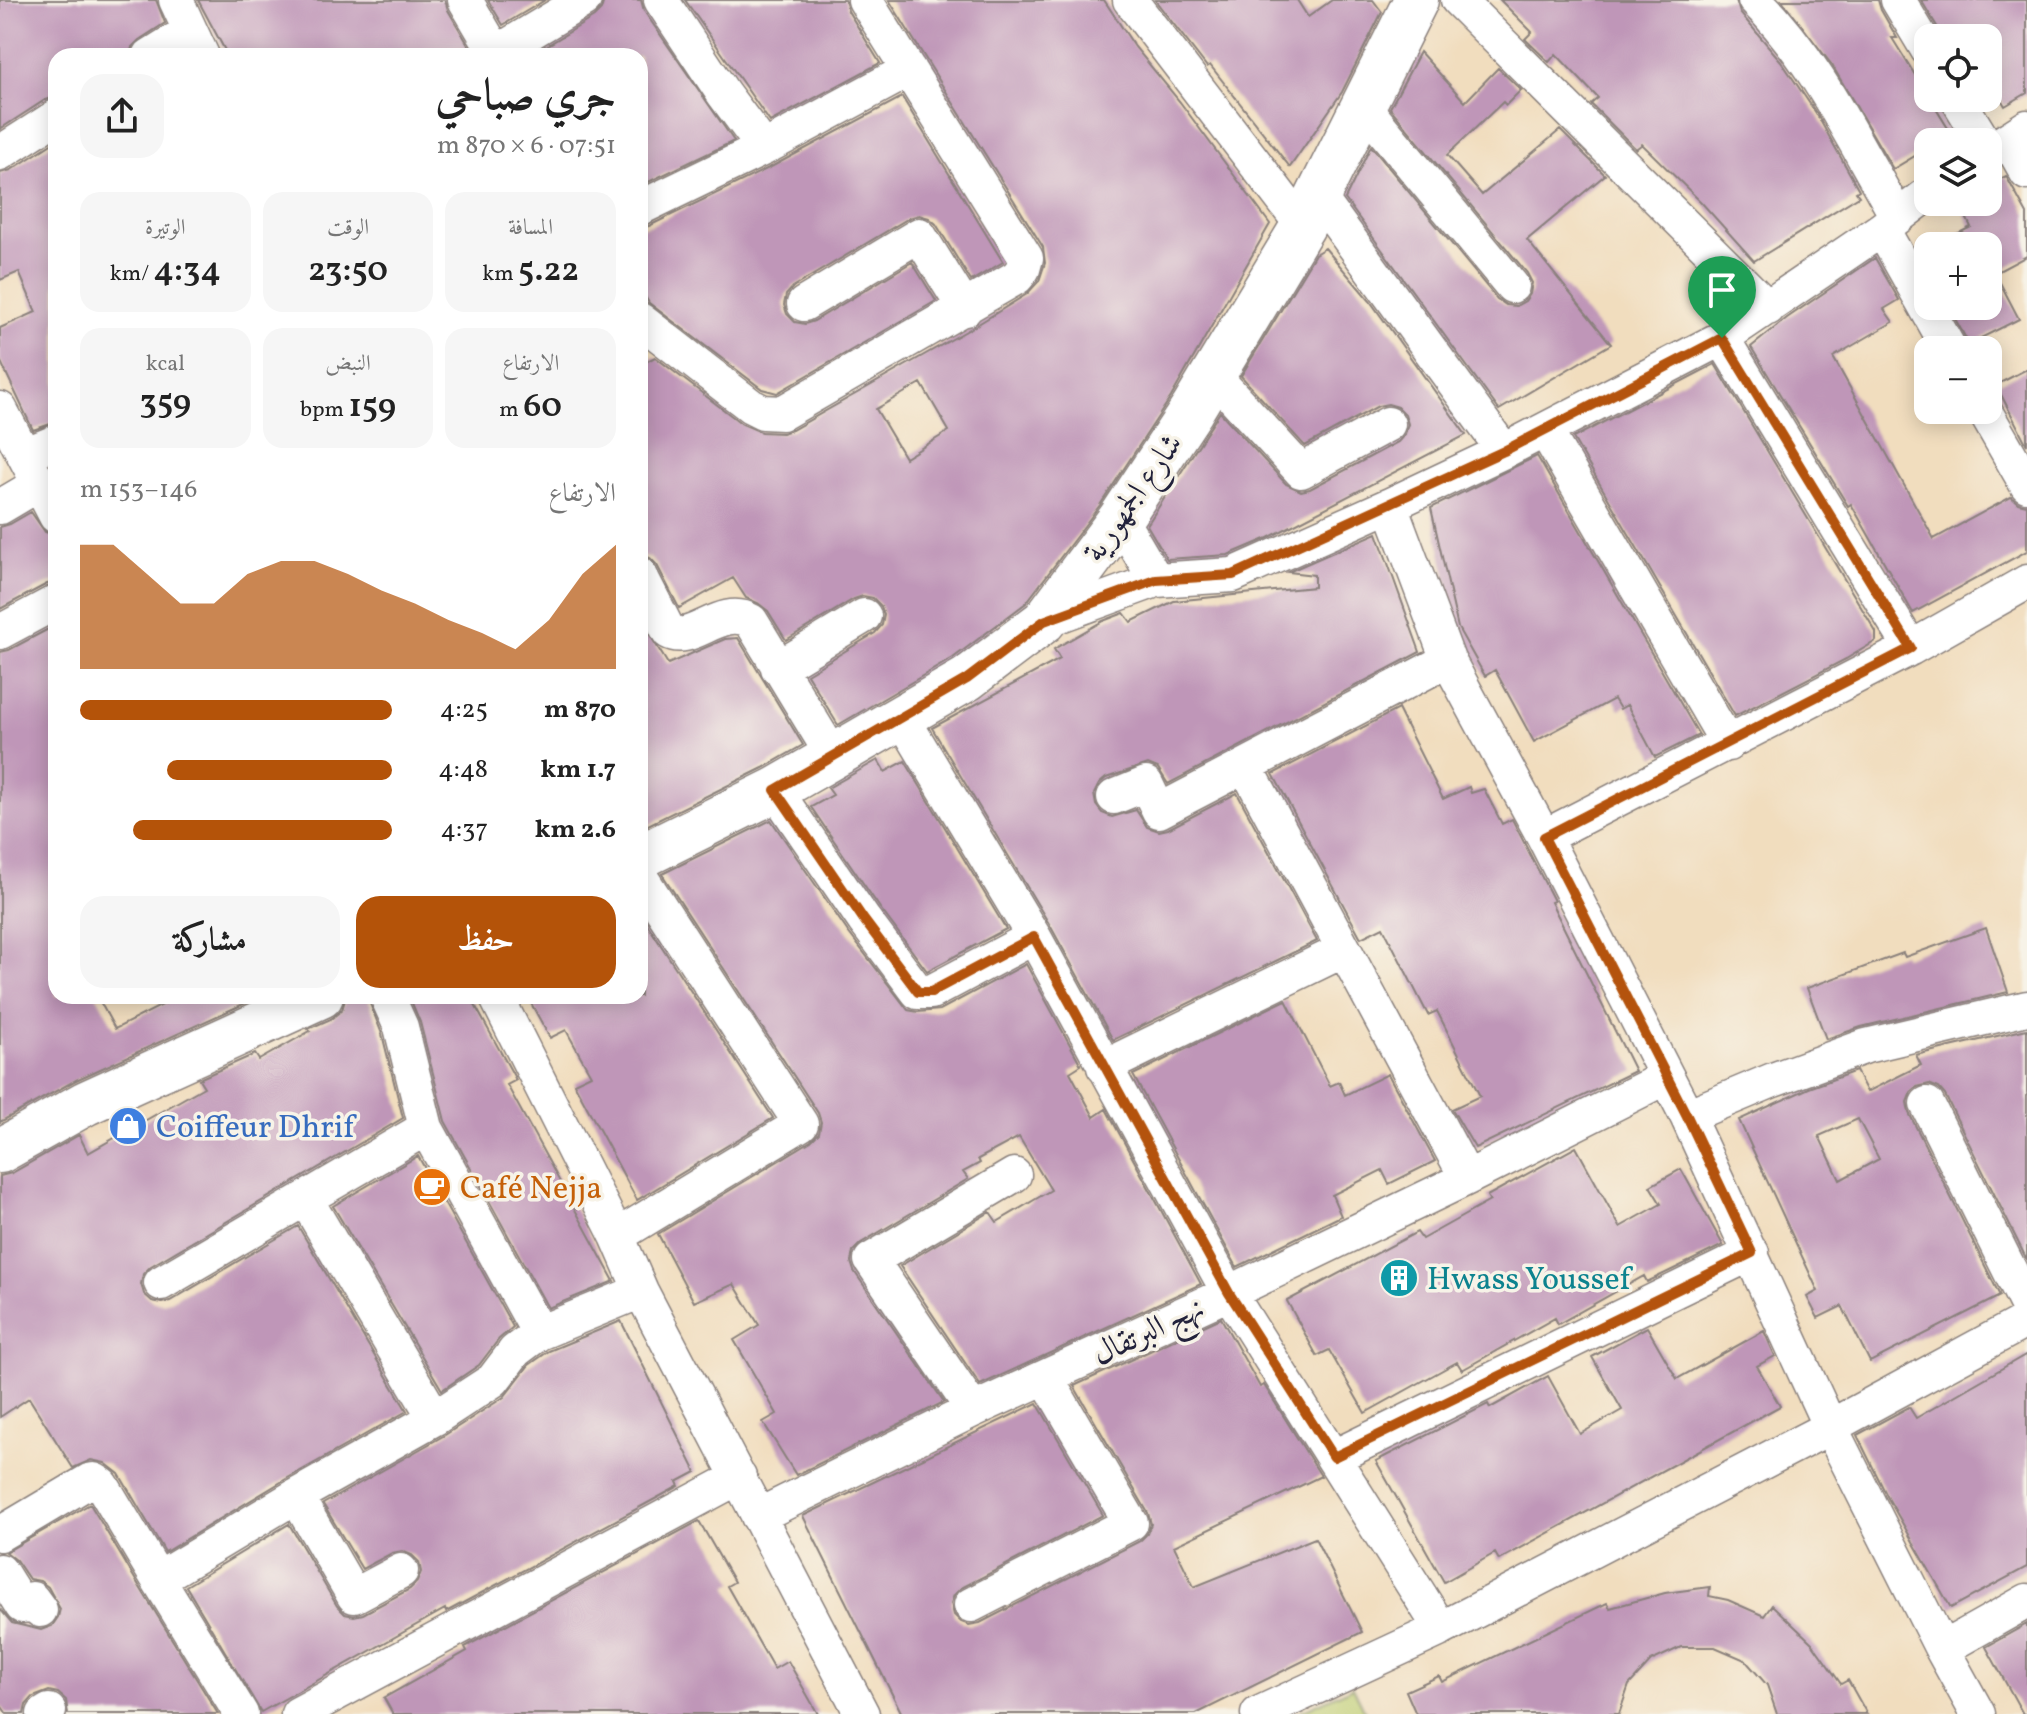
<!DOCTYPE html>
<html lang="ar">
<meta charset="utf-8">
<style>
body{margin:0;font-family:Vollkorn,Amiri,serif;background:#f6f6f6;color:#222;direction:rtl;height:100vh;display:flex;flex-direction:column;font-size:30px;white-space:nowrap}
*{box-sizing:border-box;margin:0}
p{font-size:26px;color:#767676}
.icon{flex:none;width:44px;height:44px;fill:none;stroke:currentColor;stroke-width:2;stroke-linecap:round;stroke-linejoin:round}
.map{position:relative;flex:1;overflow:hidden;direction:ltr}
.details{position:absolute;left:48px;top:48px;width:600px;height:956px;display:flex;flex-direction:column;background:#fff;border-radius:24px;box-shadow:0 4px 20px #0003;direction:rtl}
.details>*{flex:none}
.buttons{position:absolute;left:1914px;top:24px;display:grid;gap:16px}
.buttons a{display:grid;place-items:center;width:88px;height:88px;border-radius:16px;background:#fff;box-shadow:0 4px 20px #0003;font-size:40px}
.pin{position:absolute;display:grid;place-items:center;width:68px;height:68px;color:#fff;margin:-82px -34px;border-radius:50% 50% 50% 0;rotate:-45deg;box-shadow:0 0 8px #0007}
.pin .icon{rotate:45deg}
.round{display:grid;place-items:center;flex:none;width:84px;height:84px;border-radius:24px;background:#f6f6f6}
.headline{display:flex;align-items:center;justify-content:space-between;height:136px;padding:0 32px}
h1{font-size:44px;font-weight:600;line-height:60px}
.figures{display:grid;grid-template-columns:repeat(3,1fr);gap:12px;height:136px;padding:8px 32px}
.figures div{display:grid;align-content:center;border-radius:20px;background:#f6f6f6;text-align:center}
.figures b{font-size:34px;font-weight:600}
.figures small{font-size:22px;font-weight:400}
.figures p{font-size:22px}
.chart{height:224px;padding:16px 32px}
.chart p{display:flex;justify-content:space-between}
.chart svg{width:100%;height:144px;margin-top:8px;fill:#b45309;opacity:.7}
.cta{display:flex;gap:16px;margin-top:auto;padding:16px 32px}
.cta a{flex:1;height:92px;border-radius:24px;background:#b45309;color:#fff;font-size:32px;font-weight:600;line-height:92px;text-align:center}
.cta a+a{background:#f6f6f6;color:#222}
ul{padding:0 32px;list-style:none;font-size:26px}
li{display:grid;grid-template-columns:128px 96px 1fr;align-items:center;height:60px}
li i{height:20px;border-radius:10px;background:#b45309}
.map>svg:first-child{display:block}
</style>
<div class="map">
<svg width="2027" height="1714" viewBox="0 0 2027 1714">
<rect width="100%" height="100%" fill="#f7f3e8"/>
<filter id="ink" filterUnits="userSpaceOnUse"><feTurbulence type="fractalNoise" baseFrequency=".0125" numOctaves="2"/><feDisplacementMap in="SourceGraphic" scale="16" xChannelSelector="R" yChannelSelector="G"/><feConvolveMatrix kernelMatrix="1 2 1 2 8 2 1 2 1" color-interpolation-filters="sRGB"/></filter>
<filter id="wash" filterUnits="userSpaceOnUse"><feTurbulence type="fractalNoise" baseFrequency=".006" numOctaves="4" result="noise"/><feDisplacementMap in="SourceGraphic" scale="32" xChannelSelector="R" yChannelSelector="G"/><feGaussianBlur stdDeviation="1.8" result="paint"/><feColorMatrix in="noise" values="0 0 0 0 0 0 0 0 0 0 0 0 0 0 0 0 0 1.4 0 .05"/><feComposite in="paint" operator="in"/></filter>
<g filter="url(#wash)">
<rect width="100%" height="100%" fill="#f1ddbe"/>
<path fill="#becc6e" stroke="#707754" stroke-width="2" d="M1353,1687L1366,1714H1295Z"/>
<g id="blocks">
<path fill="#bf96b8" fill-rule="evenodd" d="M0,0H156L165,23L139,40L132,47L130,56H56V97L45,100L0,129Z
M198,0H445L448,10L472,51L463,56H228Z
M488,0H545L503,25Z
M604,0H641L644,11L734,141L640,186V56H530L594,17L601,10Z
M685,0H845L848,11L880,63L770,122Z
M889,0H1104L1135,47L1180,102L1270,224L1171,397L1100,505L1026,603L953,658L838,725L807,674L875,633L882,625L884,615L881,606L873,598L863,596L854,599L786,640L768,611L758,603L746,598L733,578L679,608L657,565L650,558L640,555V365L655,357L742,424L761,432L782,433L792,430L975,326L1027,294L1039,281L1045,263L1043,247ZM921,383L949,431L905,458L876,409Z
M1155,0H1297L1308,17L1332,0H1373L1382,12L1342,92L1290,167L1210,65L1207,67Z
M1500,0H1736L1740,13L1781,61L1816,113L1859,190L1856,192L1859,196L1754,261L1701,202L1642,144L1636,149L1591,104L1598,98L1556,54L1549,62L1525,39L1532,32Z
M1782,0H1878L1881,10L1897,38H1892L1951,133L1937,142H1928V148L1893,169L1832,65Z
M1921,0H2027V93L2005,106L1988,77V38H1944Z
M1420,52L1465,102L1498,68L1521,90L1506,105L1503,102L1447,155L1482,195L1560,130L1605,175L1527,240L1611,344L1499,410L1345,199L1371,146L1497,299L1506,305L1516,306L1525,301L1530,294L1532,283L1527,273L1390,108Z
M902,97L1003,262L971,281L936,224L929,218L919,215L909,218L793,287L786,295L784,305L787,314L795,322L805,324L814,321L912,262L936,301L777,393L762,389L649,303L640,288V228L649,226L773,166Z
M56,141V422L33,430L0,360V328L36,312L19,272L0,280V173L11,170Z
M2006,176L2027,214V256L1995,273L2019,319L1969,344L1948,306H1988V246H1933L1971,227L1965,215L1975,202H1988V185Z
M1325,248L1370,301L1466,435L1268,538L1228,555L1167,559L1147,525L1220,412L1286,484L1301,491L1310,489L1398,442L1405,434L1408,424L1405,414L1398,407L1388,404L1378,406L1305,446L1241,376L1315,254Z
M1875,258L1899,300L1884,309L1893,322L1833,357L1934,539L2011,497L2018,503L2027,505V551L1913,613L1851,504L1848,506L1751,347L1787,318Z
M1715,364L1876,632V641L1846,659L1735,716L1573,438Z
M2027,369V445L1996,385Z
M1537,456L1699,735L1655,757L1627,705L1620,709L1614,699L1534,742L1495,670L1485,676L1458,628L1431,508Z
M31,512L45,532L56,536V582L47,584L0,609V527L10,524Z
M1377,533L1420,652L1168,784L1158,768L1148,764L1106,778L1099,784L1094,794L1096,805L1102,813L1112,817L1136,810L1147,827L1159,831L1168,829L1237,793L1317,941L1113,1040L1051,927L932,728L1060,659L1054,649L1103,621L1124,613L1131,622L1174,601L1314,587V575L1288,572Z
M640,619L668,664L725,639L738,638L803,745L763,768L640,829Z
M56,625V996H97L115,1029L180,996H261L76,1080L0,1122V652L9,650Z
M1398,709L1443,799L1469,787L1471,793L1484,789L1502,824L1512,819L1554,901L1551,902L1635,1071L1475,1148L1452,1109L1480,1096L1437,1011L1428,1015L1383,927L1361,938L1273,774Z
M878,760L885,772L905,761L1006,929L927,971L880,908L811,807L833,795L828,788Z
M771,820L848,932L908,1010L918,1012L940,1010L1026,964L1081,1065L1070,1072L1094,1117L1106,1109L1201,1284L980,1385L900,1266L990,1212L997,1222L1051,1190L1019,1137L978,1159L980,1163L963,1172L968,1179L861,1243L853,1251L851,1262L854,1271L944,1402L796,1475L763,1422L777,1414L734,1340L759,1325L734,1284L694,1302L658,1234L811,1141L819,1133L821,1122L818,1113L662,874Z
M640,913L773,1118L637,1200L574,1083L591,1075L566,1030L550,1038L527,996H640Z
M1986,928L2008,992L1861,1027L1826,1039L1807,988L1903,953L1905,957Z
M346,996H367L382,1034L403,1118L151,1266L143,1274L141,1284L144,1294L152,1301L162,1303L170,1301L298,1226L407,1411L286,1479L165,1552L119,1474L105,1463L91,1460L73,1468L29,1398L0,1417V1176L12,1173L79,1135L88,1153L204,1087L199,1079L255,1054L259,1060L310,1031L308,1029L331,1019L342,1010Z
M409,996H470L516,1080L507,1085L614,1281L548,1308L445,1121L420,1022Z
M1286,1000L1330,1086L1339,1082L1345,1095L1388,1074L1435,1161L1389,1184L1382,1170L1332,1195L1341,1216L1237,1267L1133,1075Z
M2027,1029V1260L1945,1095L1939,1088L1929,1084L1917,1087L1911,1092L1907,1102L1909,1113L2000,1296L1870,1362L1842,1306L1818,1318L1807,1297L1818,1291L1739,1120L1809,1088L1856,1071L1867,1092L1921,1065L1916,1055ZM1858,1119L1879,1159L1840,1180L1819,1136Z
M1576,1147L1620,1227L1661,1204L1650,1186L1681,1169L1723,1245L1647,1282L1644,1276L1558,1324L1555,1318L1462,1370L1457,1362L1365,1413L1329,1350L1317,1356L1287,1301L1417,1232L1422,1239L1490,1201L1487,1196Z
M418,1156L513,1327L499,1339L479,1365L442,1390L333,1206Z
M1221,1318L1260,1387L1264,1385L1321,1476L1174,1546L1194,1587L1315,1538L1362,1632L1196,1714H902L803,1516L1037,1403L1103,1515L961,1588L954,1595L951,1603L954,1615L961,1622L969,1625L980,1623L1140,1541L1147,1534L1151,1524L1148,1513L1074,1386Z
M621,1321L696,1472L677,1482L679,1486L446,1612L445,1609L261,1712L186,1586L289,1524L337,1606L345,1614L354,1616L363,1614L410,1589L417,1582L421,1572L419,1562L412,1555L402,1551L392,1553L362,1569L323,1504L445,1435L504,1397L529,1365L549,1351Z
M1647,1327L1677,1379L1764,1331L1775,1356L1757,1366L1780,1406L1499,1560L1495,1553L1444,1582L1376,1461L1488,1404L1490,1408L1548,1376L1580,1434L1622,1410L1592,1357Z
M2027,1354V1567L1951,1608L1888,1498L1857,1435L1909,1407L1916,1418Z
M90,1504L141,1589L218,1714H68L66,1700L58,1693L49,1691L33,1697L26,1705L24,1714H7L0,1704V1609L12,1623L41,1630L52,1626L58,1617L60,1609L48,1587L40,1581L29,1579L16,1560L6,1552Z
M699,1521L734,1582L727,1586L774,1669L788,1661L818,1714H393L384,1698L467,1651L465,1647Z
M1710,1587L1709,1596L1728,1600L1764,1616L1772,1605L1812,1643L1841,1684L1848,1680L1867,1714H1777L1767,1685L1745,1660L1715,1647H1681L1651,1661L1629,1685L1619,1714H1416L1406,1691L1439,1676L1442,1682L1607,1603L1610,1608L1665,1593Z
M2027,1624V1714H2023L1986,1647Z"/>
</g>
</g>
<g filter="url(#ink)">
<use href="#blocks" fill-opacity="0" stroke="#8a807c" stroke-width="2"/>
<g fill="none" stroke-linecap="round" stroke-linejoin="round">
<g stroke="#8a807c" stroke-width="37">
<path id="street" d="M176,0L202,56
M465,0L496,53L491,56
M661,0L723,93L764,148
M1130,0L1303,226
M1458,0L1768,308
M1755,0C1816,60 1854,142 1897,216
M1898,0L1928,50
M150,56L190,31
M497,56L496,53L584,0
M1957,98L1984,142
M1364,107L1512,286
M2008,139L2027,173
M1988,152L2027,127
M0,153L56,117
M1318,196L1504,451
M640,208L764,148L909,70
M1882,229L1950,350
M804,304L919,235L965,309
M640,320L751,406L763,412L782,413L1017,277L1023,269L1026,258L865,0
M1722,338L1911,648
M1214,376L1301,471L1388,424
M0,409L56,516
M1984,410L2027,485
M1545,430L1728,744
M24,455L56,442
M1390,505L1504,451L1722,338L1882,229L1928,194
M0,507L39,484
M1120,519L1156,580
M640,575L669,632C692,645 721,604 751,621L833,756
M1044,621L1156,580L1233,575L1390,505L1448,660L1544,837L1687,1116L1830,1427L1942,1649L1978,1714
M0,632L56,602
M778,668L864,616
M901,716L1034,937L1229,1293L1441,1629
M1246,767L1467,1178
M775,790L864,920L918,992H931L1034,937
M1114,797L1146,784L1159,811L1448,660
M1544,837L1911,648L2027,582
M387,996L401,1027L426,1128L539,1333L641,1291
M496,996L617,1236L641,1291L862,1714
M1104,1067L1344,950
M1927,1104L2027,1305
M1687,1116L1773,1080L1866,1046L2027,1008
M306,1200L435,1418
M617,1236L801,1124L640,876
M161,1283L426,1128
M973,1410L871,1260L1014,1175
M1334,1457L1752,1253
M296,1496L354,1596L401,1571
M758,1516L973,1410L1229,1293L1467,1178L1667,1077
M0,1534L89,1481L94,1480L102,1485L158,1579
M0,1571L22,1606L32,1599L40,1610
M971,1605L1131,1523L1046,1378
M1942,1649L2027,1601
M44,1714L49,1711
M241,1714L158,1579L296,1496L435,1418L493,1380L515,1351L539,1333
M298,1714L739,1477
M1258,1714L1441,1629L1830,1427L2027,1320"/>
</g>
<g stroke="#8a807c" stroke-width="47">
<path id="secondary" d="M640,857L775,790L967,679L1044,621L1120,519L1192,410L1303,226L1416,0
M0,1151L86,1103L321,996"/>
</g>
<use href="#street" stroke="#fff" stroke-width="34"/>
<use href="#secondary" stroke="#fff" stroke-width="44"/>
</g>
</g>
<g fill="none" stroke-linecap="round" stroke-linejoin="round" filter="url(#ink)">
<g stroke="#fff" stroke-width="16">
<path id="route" d="M1722,338L1911,648L1544,837L1687,1116L1752,1253L1334,1457L1229,1293L1034,937L931,992H918L864,920L775,790L967,679L1044,621L1156,580L1233,575L1504,451Z"/>
</g>
<use href="#route" stroke="#b45309" stroke-width="10"/>
</g>
<defs>
<g id="shop-disc" transform="scale(2)"><circle r="9.5" fill="#3f7fe0" stroke="#f7f3e8"/><path d="M-5-2.5h2.3a2.7 3.5 0 0 1 5.4 0H5L5.5 6h-11ZM-1.5-2.5h3a1.5 2.3 0 0 0-3 0Z" fill="#fff"/></g>
<g id="cafe-disc" transform="scale(2)"><circle r="9.5" fill="#e8710a" stroke="#f7f3e8"/><path d="M-5.5-4.5H6V0H3Q3 3.5 0 3.5H-2.5Q-5.5 3.5-5.5 0ZM3-3.2v2h1.7v-2ZM-6 4.5H4V6H-6Z" fill="#fff"/></g>
<g id="building-disc" transform="scale(2)"><circle r="9.5" fill="#0f9aa8" stroke="#f7f3e8"/><path d="M-4-6H4V6H1V3H-1V6H-4ZM-2.5-4.3h1.7v1.8h-1.7ZM.8-4.3h1.7v1.8H.8ZM-2.5-1h1.7V.8h-1.7ZM.8-1h1.7V.8H.8Z" fill="#fff"/></g>
</defs>
<g fill-rule="evenodd">
<use href="#shop-disc" x="128" y="1126"/>
<use href="#cafe-disc" x="432" y="1187"/>
<use href="#building-disc" x="1399" y="1278"/>
</g>
<g text-anchor="middle" stroke-width="7" stroke-linejoin="round" paint-order="stroke">
<g font-size="32" fill="#22223b" stroke="#f7f3e8">
<text transform="translate(1132 497) rotate(-55)" y="11">شارع الجمهورية</text>
<text transform="translate(1148 1330) rotate(-25)" y="11">نهج البرتقال</text>
</g>
<g font-size="32" fill="#366cbe" stroke="#f7f3e8" text-anchor="start">
<text x="156" y="1137">Coiffeur Dhrif</text>
</g>
<g font-size="32" fill="#c56008" stroke="#f7f3e8" text-anchor="start">
<text x="460" y="1198">Café Nejja</text>
</g>
<g font-size="32" fill="#0d838f" stroke="#f7f3e8" text-anchor="start">
<text x="1427" y="1289">Hwass Youssef</text>
</g>
</g>
</svg>
<div class="buttons">
<a><svg class="icon" aria-label="locate" viewBox="0 0 24 24"><circle cx="12" cy="12" r="6"/><path d="M12 2v4M12 18v4M2 12h4M18 12h4"/></svg></a>
<a><svg class="icon" aria-label="layers" viewBox="0 0 24 24"><path d="M12 4l9 5-9 5-9-5zM3 14l9 5 9-5"/></svg></a>
<a>+</a>
<a>−</a>
</div>
<div class="pin" style="left:1722px;top:338px;background:#1e9e55"><svg class="icon" aria-label="arrive" viewBox="0 0 24 24"><path d="M6 21V4h12l-3 4 3 4H6"/></svg></div>
<section class="details">
<div class="headline"><div><h1>جري صباحي</h1><p>07:51 · 6 × 870 m</p></div><a class="round"><svg class="icon" aria-label="share" viewBox="0 0 24 24"><path d="M12 15V3M7 8l5-5 5 5M5 13v7h14v-7"/></svg></a></div>
<div class="figures">
<div><p>المسافة</p><b>5.22<small> km</small></b></div>
<div><p>الوقت</p><b>23:50</b></div>
<div><p>الوتيرة</p><b>4:34<small> /km</small></b></div>
</div>
<div class="figures">
<div><p>الارتفاع</p><b>60<small> m</small></b></div>
<div><p>النبض</p><b>159<small> bpm</small></b></div>
<div><p>kcal</p><b>359</b></div>
</div>
<div class="chart"><p><span>الارتفاع</span>146–153 m</p>
<svg viewBox="0 0 160 44" preserveAspectRatio="none"><path d="M0 44V6L10 6L20 15L30 24L40 24L50 15L60 11L70 11L80 15L90 20L100 24L110 29L120 33L130 38L140 29L150 15L160 6V44z"/></svg>
</div>
<ul>
<li><b>870 m</b>4:25<i style="width:100%"></i></li>
<li><b>1.7 km</b>4:48<i style="width:72%"></i></li>
<li><b>2.6 km</b>4:37<i style="width:83%"></i></li>
</ul>
<div class="cta"><a>حفظ</a><a>مشاركة</a></div>
</section>
</div>
